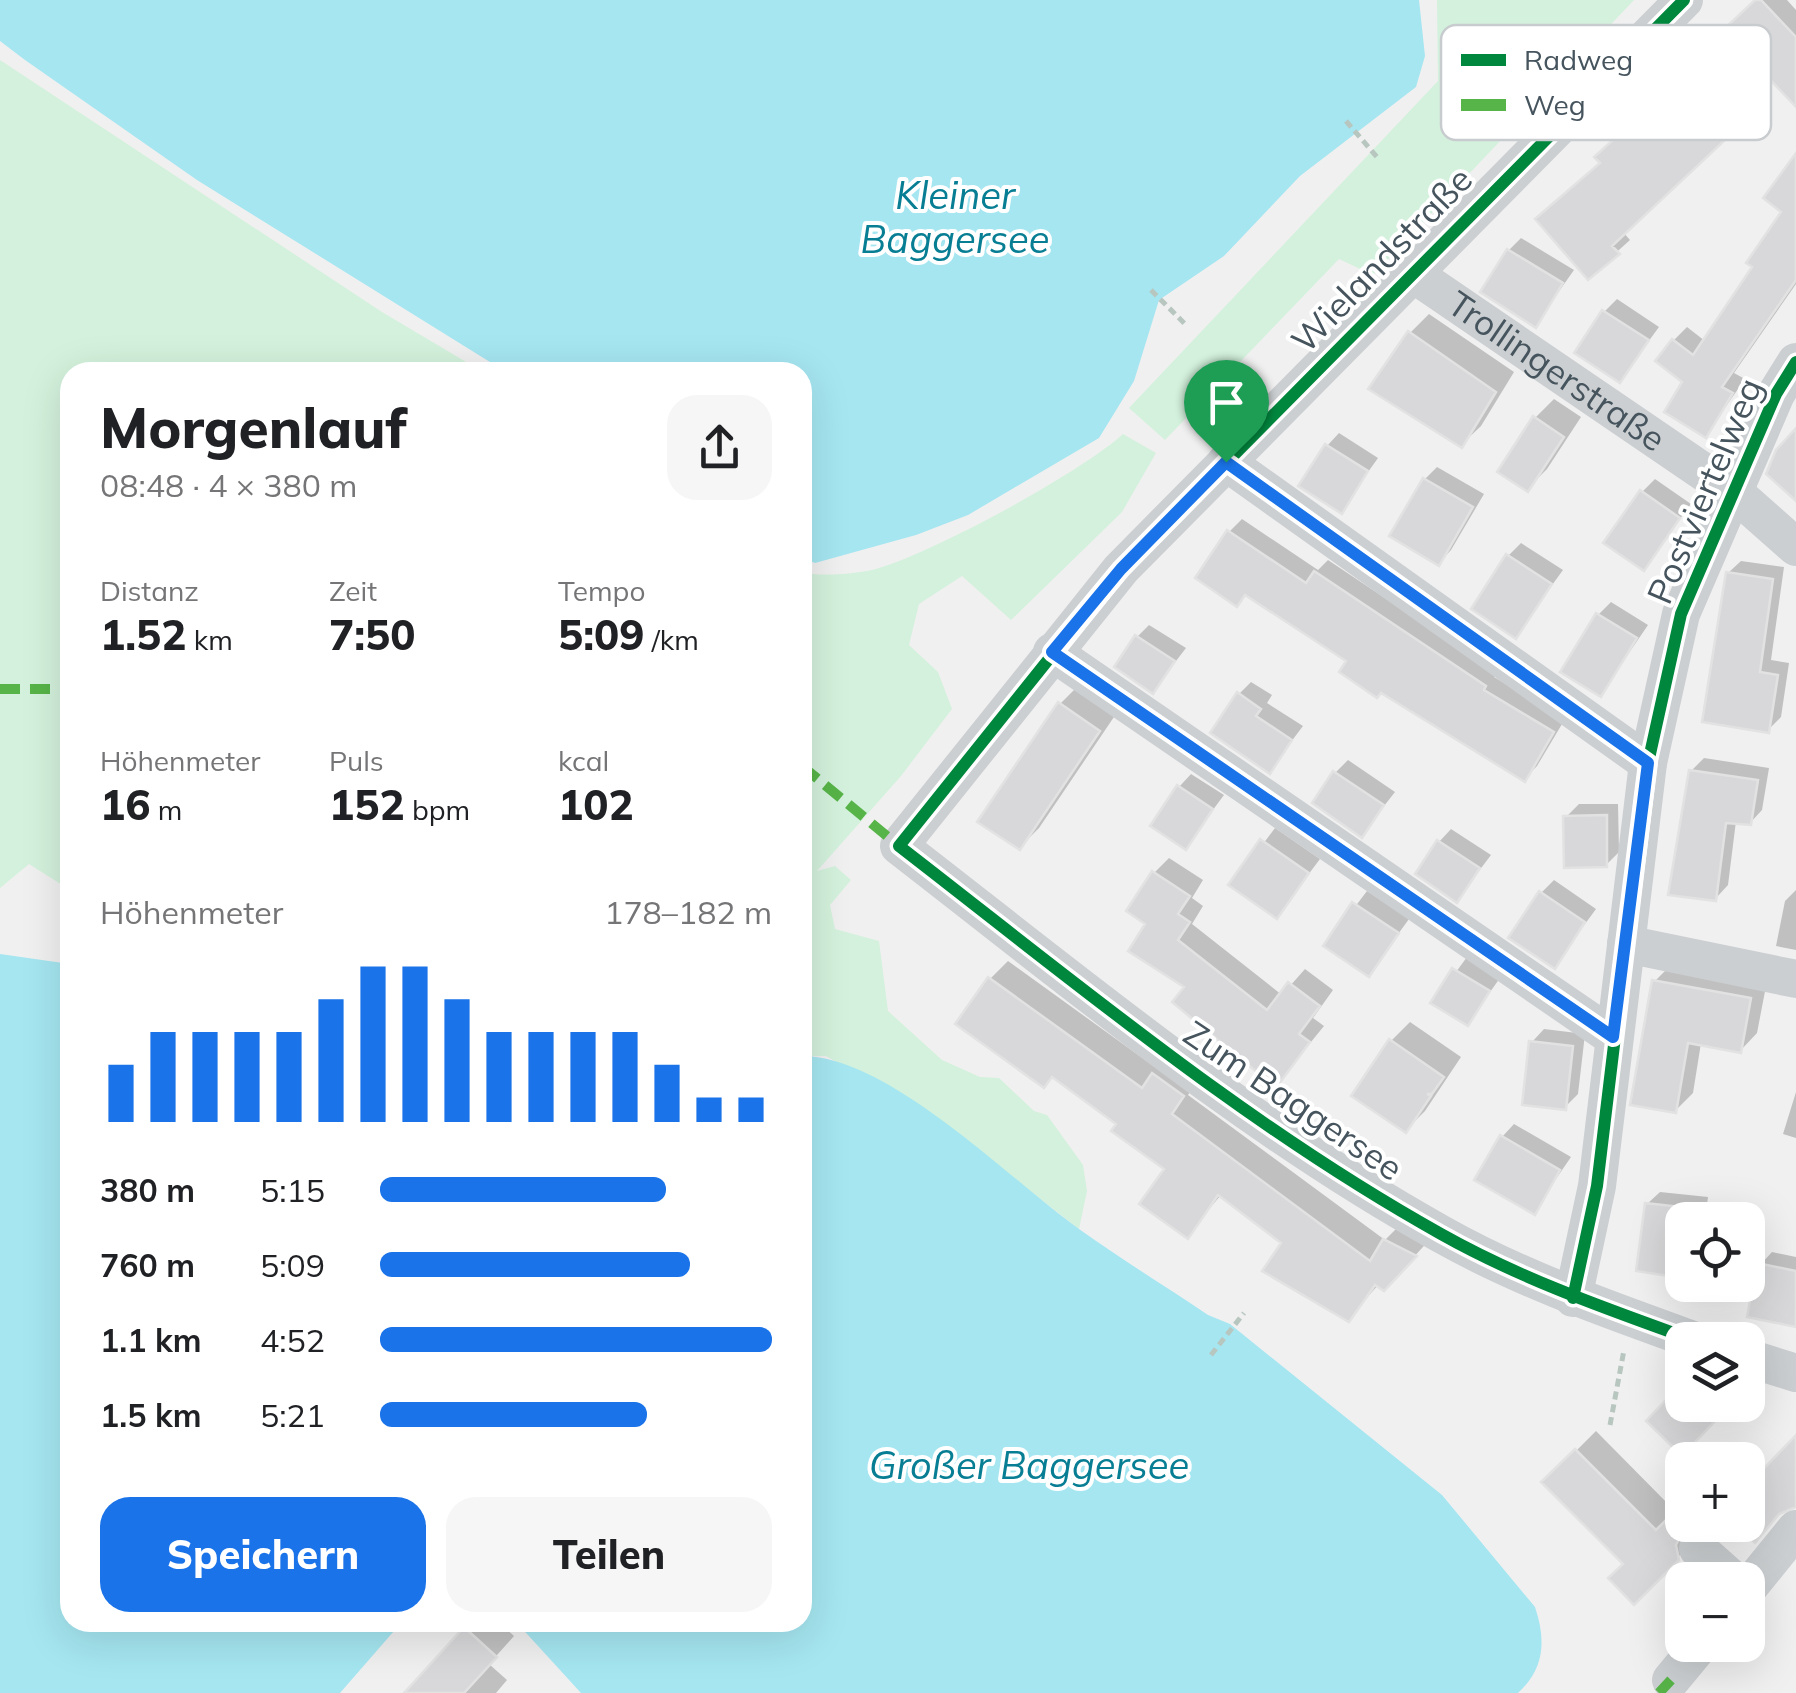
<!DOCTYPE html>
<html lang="de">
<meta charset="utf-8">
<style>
body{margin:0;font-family:Mulish,sans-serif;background:#f6f6f6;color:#202124;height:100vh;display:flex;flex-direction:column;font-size:38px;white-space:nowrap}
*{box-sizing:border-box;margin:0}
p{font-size:32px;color:#757577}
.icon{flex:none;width:55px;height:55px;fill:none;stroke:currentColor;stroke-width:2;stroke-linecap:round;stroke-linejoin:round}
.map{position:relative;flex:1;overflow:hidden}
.sheet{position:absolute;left:60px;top:362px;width:752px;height:1270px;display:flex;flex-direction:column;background:#fff;border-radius:30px;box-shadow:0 10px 40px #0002}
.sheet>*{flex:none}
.tools{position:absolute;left:1665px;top:1202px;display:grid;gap:20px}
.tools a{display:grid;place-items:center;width:100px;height:100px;border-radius:20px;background:#fff;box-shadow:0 10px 40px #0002;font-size:50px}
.pin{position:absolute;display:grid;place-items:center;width:85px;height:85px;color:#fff;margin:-102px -42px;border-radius:50% 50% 50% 0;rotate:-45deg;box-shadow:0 0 10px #0007}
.pin .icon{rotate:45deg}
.round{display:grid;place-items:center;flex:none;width:105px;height:105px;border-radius:30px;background:#f6f6f6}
.headline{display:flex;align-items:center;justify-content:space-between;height:170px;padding:0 40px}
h1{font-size:55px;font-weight:800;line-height:75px}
.figures{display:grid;grid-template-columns:repeat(3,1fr);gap:15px;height:170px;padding:10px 40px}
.figures div{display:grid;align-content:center}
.figures b{font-size:42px;font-weight:800}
.figures small{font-size:28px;font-weight:400}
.figures p{font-size:28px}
.chart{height:280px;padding:20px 40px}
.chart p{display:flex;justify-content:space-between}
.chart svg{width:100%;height:180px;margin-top:10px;stroke:#1a73e8;stroke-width:6}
.action{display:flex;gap:20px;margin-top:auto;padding:20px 40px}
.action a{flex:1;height:115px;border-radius:30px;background:#1a73e8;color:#fff;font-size:40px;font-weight:800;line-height:115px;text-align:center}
.action a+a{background:#f6f6f6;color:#202124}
ul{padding:0 40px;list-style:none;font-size:32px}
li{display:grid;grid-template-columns:160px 120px 1fr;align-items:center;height:75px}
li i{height:25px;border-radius:12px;background:#1a73e8}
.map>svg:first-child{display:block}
</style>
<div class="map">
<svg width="1796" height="1693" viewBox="0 0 1796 1693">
<rect width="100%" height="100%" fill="#f1f0f0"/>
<path fill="#d3f1dc" d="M1437,0H1634L1373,275L1339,259L1165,440L1129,408L1438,81Z
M0,60L382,312L483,372H70V890L29,864L0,888Z
M1123,434L1156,453L1122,512L1011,620L962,576L919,604L909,645L938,672L952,709L901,776L817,871L835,866L851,880L830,905L835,929L879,941L888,1011L942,1060L980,1077L999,1078L1034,1111L1047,1115L1083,1165L1087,1191L1079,1229L943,1123L826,1056H803L802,572C820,577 853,574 872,570C926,557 1082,472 1123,434Z"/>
<path fill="#a5e6f1" d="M0,0H1419L1425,56L1416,87L1300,176L1224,256L1159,300L1134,381L1099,438L968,515L916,535L815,563L803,558L802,372H506L197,180L25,60L0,41Z
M0,954L70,964V1622L401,1623L340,1693H0Z
M802,1056C889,1056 1009,1179 1079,1229C1121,1259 1165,1286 1208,1315L1230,1324L1442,1495L1535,1607C1546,1640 1545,1668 1518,1693H581L517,1623L802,1622Z"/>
<path fill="#0003" d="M1757,0H1787L1796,10V103Z
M1697,49L1751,111L1623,232L1630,240L1589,277L1602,162L1659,101L1663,79Z
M1796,155V284L1734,373L1745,379L1706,435L1673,341L1687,327L1705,341L1756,266L1784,211Z
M1521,238L1574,270L1536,324L1509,250Z
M1617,299L1659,327L1620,380L1604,312Z
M1429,314L1514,372L1481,426L1461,445L1410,333Z
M1554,399L1581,417L1547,469L1527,489L1535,418Z
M1339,433L1378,458L1341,510L1327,446Z
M1437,467L1484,494L1451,550L1439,563L1425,479Z
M1655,479L1691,504L1643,568L1642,492Z
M1242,519L1318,570L1328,560L1497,673L1494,677L1565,719L1537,766L1525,778L1247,594L1237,603L1229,532Z
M1521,543L1563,570L1515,636L1508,556Z
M1741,561L1784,567L1771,660L1789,663L1781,717L1768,730L1728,573Z
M1611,602L1648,625L1601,694L1598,615Z
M1149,625L1186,648L1153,691L1137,637Z
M1251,682L1272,695L1267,703L1303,726L1269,771L1239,694Z
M1079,685L1118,711L1039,828L1020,847L1060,704Z
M1704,758L1769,768L1762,810L1750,823L1736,821L1728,885L1716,898L1691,771Z
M1348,760L1395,792L1362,834L1335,773Z
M1191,774L1224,795L1186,846L1179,787Z
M1579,804H1618L1619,852L1606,865L1566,817Z
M1275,828L1320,859L1277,916L1232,885Z
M1451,829L1491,855L1457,900L1439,842Z
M1169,858L1203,880L1192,898L1203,906L1192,924L1282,995L1305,969L1333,990L1313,1018L1324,1026L1276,1085L1188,986L1148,923L1154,873Z
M1554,880L1596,909L1555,965L1541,893Z
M1796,890V950L1776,946L1785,901Z
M1367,891L1409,919L1369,974L1326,945Z
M1467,957L1500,978L1468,1023L1434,1002Z
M1008,961L1159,1070L1200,1077L1188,1095L1385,1240L1403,1222L1432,1237L1402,1270L1379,1284L1349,1318L1284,1242L1221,1195L1187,1235L1168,1169L1119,1124L990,979Z
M1672,964L1767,981L1757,1033L1740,1051L1701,1043L1693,1093L1675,1111L1655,981Z
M1410,1022L1461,1057L1425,1111L1406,1130L1391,1041Z
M1544,1029L1585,1034L1578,1094L1565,1107L1532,1042Z
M1796,1092V1138L1783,1134Z
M1514,1124L1571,1157L1534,1211L1502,1137Z
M1660,1192L1708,1197L1705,1220H1682V1275L1639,1269L1647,1204Z
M1772,1252L1796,1257V1325L1760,1265Z
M1682,1387V1405L1727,1406L1682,1452L1650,1421Z
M1596,1431L1677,1513L1682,1508V1525H1711H1694L1697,1538L1634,1601L1626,1564L1545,1482Z
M472,1622H499L514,1636L489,1664L507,1680L496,1693H408Z"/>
<path fill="#d8d8da" stroke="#e2e2e3" stroke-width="2.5" d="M1755,0H1761L1796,37V107L1723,30Z
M1684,60L1741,125L1612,246L1620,254L1588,280L1535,219L1600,163L1594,157L1656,101L1647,92Z
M1796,153V280L1722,387L1733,393L1706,438L1664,412L1682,382L1655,361L1672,339L1693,355L1752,267L1746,263L1781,212L1763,198Z
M1507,249L1563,283L1536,328L1480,292Z
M1602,310L1649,340L1620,383L1574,353Z
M1408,331L1496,392L1462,448L1368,389Z
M1533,416L1564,437L1528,492L1497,472Z
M1796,428V501L1766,474L1776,450Z
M1325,444L1368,471L1342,514L1298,486Z
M1423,478L1473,507L1439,566L1389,536Z
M1640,490L1680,518L1644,571L1603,543Z
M1227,530L1306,583L1314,571L1486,686L1484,690L1554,732L1525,782L1381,693L1377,698L1339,672L1346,661L1245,595L1237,607L1195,578Z
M1506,554L1552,584L1516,639L1471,609Z
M1726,572L1773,579L1760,672L1778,675L1769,733L1702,722Z
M1596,613L1637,638L1601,697L1560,672Z
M1135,635L1175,661L1153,694L1114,667Z
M1237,692L1261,709L1256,716L1292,740L1270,774L1210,733Z
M1058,702L1100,731L1020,850L977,822Z
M1689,770L1758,780L1751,825L1726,823L1716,901L1668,895Z
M1333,771L1384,805L1362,838L1312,803Z
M1177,785L1213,809L1186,850L1150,826Z
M1607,815V867L1564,868L1563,816Z
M1260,839L1309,873L1277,919L1228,885Z
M1437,840L1480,868L1457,903L1415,874Z
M1152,871L1190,896L1178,914L1190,922L1178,940L1267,1010L1288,982L1320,1006L1299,1034L1310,1042L1276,1088L1172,1002L1184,987L1128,951L1145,924L1126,911Z
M1539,891L1585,922L1555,969L1508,938Z
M1352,902L1399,933L1369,977L1323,946Z
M1452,968L1490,991L1468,1026L1430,1003Z
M988,977L1142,1088L1152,1073L1184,1096L1172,1114L1370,1261L1383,1239L1417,1256L1384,1291L1375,1285L1349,1322L1262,1271L1281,1243L1218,1195L1188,1239L1139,1204L1164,1169L1111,1131L1116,1124L1052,1077L1044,1088L955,1024Z
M1652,980L1751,998L1741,1053L1688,1043L1676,1113L1630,1105Z
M1389,1039L1444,1077L1432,1094H1427L1431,1096L1406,1133L1351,1096Z
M1529,1041L1573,1046L1566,1110L1522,1105Z
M1500,1135L1560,1170L1535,1215L1474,1180Z
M1645,1203L1682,1207V1278L1636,1271Z
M1757,1263L1796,1271V1327L1747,1317Z
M1682,1383V1405H1701L1716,1420L1682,1456L1646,1421Z
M1796,1435V1507L1779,1514L1755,1543L1748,1536V1485Z
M1575,1449L1656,1530L1682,1504V1525H1714L1709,1530L1692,1527L1682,1533L1676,1545L1679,1560L1634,1605L1608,1578L1623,1564L1541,1482Z
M464,1627L497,1657L464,1693H404Z"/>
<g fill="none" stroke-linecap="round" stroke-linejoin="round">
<path stroke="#b8c6c0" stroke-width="5" stroke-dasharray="8 5" stroke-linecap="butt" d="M1346,121L1377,157
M1151,290L1186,325
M1211,1355L1244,1313
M1610,1425L1624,1350"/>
<g stroke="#cbcfd1" stroke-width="38">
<path d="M1684,0L1121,569L899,846C1075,982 1247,1126 1441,1234C1521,1279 1607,1309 1693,1340"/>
<path id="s1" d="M1412,273L1736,494L1796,547"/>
<path d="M1226,462L1648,763"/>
<path d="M1052,652L1613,1037"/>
<path d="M1626,944L1796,979"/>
<path d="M1573,1298L1597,1186L1648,763L1681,614L1776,394L1796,362"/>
<path d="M1748,1358L1796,1373"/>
<path d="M1698,1549L1733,1580"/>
<path d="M1748,1588L1796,1529"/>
<path d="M1671,1680L1700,1645"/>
</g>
<path stroke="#57b448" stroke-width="10" stroke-dasharray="20 10" stroke-linecap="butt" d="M0,689H70
M802,766L899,846
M1659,1693L1671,1680"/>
<g stroke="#fff" stroke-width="19">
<path id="cycleway" d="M1684,0L1121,569L899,846C1075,982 1247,1126 1441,1234C1521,1279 1607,1309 1693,1340
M1573,1298L1597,1186L1648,763L1681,614L1776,394L1796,362"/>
</g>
<use href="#cycleway" stroke="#00873e" stroke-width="12"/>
</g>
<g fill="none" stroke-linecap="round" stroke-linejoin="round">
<g stroke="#fff" stroke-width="20">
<path id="route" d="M1226,462L1648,763L1613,1037L1052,652L1121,569Z"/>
</g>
<use href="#route" stroke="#1a73e8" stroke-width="12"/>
</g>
<g text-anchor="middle" stroke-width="8" stroke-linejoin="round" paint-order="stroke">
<g font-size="35" fill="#46545e" stroke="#fff">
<text transform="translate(1382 260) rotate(-46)" y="12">Wielandstraße</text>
<text dy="12" stroke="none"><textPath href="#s1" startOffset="175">Trollingerstraße</textPath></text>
<text transform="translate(1705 491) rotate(-67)" y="12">Postviertelweg</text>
<text transform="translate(1293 1101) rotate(34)" y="12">Zum Baggersee</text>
</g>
<g font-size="38" font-style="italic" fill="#077e93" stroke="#fff">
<text x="955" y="209">Kleiner<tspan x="955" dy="44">Baggersee</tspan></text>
<text x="1029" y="1479">Großer Baggersee</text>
</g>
</g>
<rect x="1441" y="25" width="330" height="115" rx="15" fill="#fff" stroke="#c8cccf" stroke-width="2.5"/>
<rect x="1461" y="54" width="45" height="12" fill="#00873e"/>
<rect x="1461" y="99" width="45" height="12" fill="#57b448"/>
<g font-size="28" fill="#46545e">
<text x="1524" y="70">Radweg</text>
<text x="1524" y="115">Weg</text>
</g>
</svg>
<div class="tools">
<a><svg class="icon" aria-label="locate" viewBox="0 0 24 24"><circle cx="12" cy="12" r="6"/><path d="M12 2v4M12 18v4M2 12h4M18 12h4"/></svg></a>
<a><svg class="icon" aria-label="layers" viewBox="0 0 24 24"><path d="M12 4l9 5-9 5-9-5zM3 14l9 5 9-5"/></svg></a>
<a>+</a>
<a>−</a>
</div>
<div class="pin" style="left:1226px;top:462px;background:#1e9e55"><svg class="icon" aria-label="arrive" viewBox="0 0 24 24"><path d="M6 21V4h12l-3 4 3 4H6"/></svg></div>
<section class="sheet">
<div class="headline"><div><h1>Morgenlauf</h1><p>08:48 · 4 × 380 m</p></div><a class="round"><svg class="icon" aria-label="share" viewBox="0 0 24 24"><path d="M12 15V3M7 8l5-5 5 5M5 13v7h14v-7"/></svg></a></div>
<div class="figures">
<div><p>Distanz</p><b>1.52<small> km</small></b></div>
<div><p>Zeit</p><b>7:50</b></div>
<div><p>Tempo</p><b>5:09<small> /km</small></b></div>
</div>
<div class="figures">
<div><p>Höhenmeter</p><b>16<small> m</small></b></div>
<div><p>Puls</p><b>152<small> bpm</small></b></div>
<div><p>kcal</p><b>102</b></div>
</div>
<div class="chart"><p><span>Höhenmeter</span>178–182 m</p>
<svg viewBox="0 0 160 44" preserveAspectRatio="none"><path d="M5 44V30M15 44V22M25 44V22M35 44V22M45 44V22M55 44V14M65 44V6M75 44V6M85 44V14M95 44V22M105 44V22M115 44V22M125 44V22M135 44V30M145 44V38M155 44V38"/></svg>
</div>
<ul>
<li><b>380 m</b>5:15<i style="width:73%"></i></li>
<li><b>760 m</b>5:09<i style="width:79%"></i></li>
<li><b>1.1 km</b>4:52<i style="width:100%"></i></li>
<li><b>1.5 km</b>5:21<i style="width:68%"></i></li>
</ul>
<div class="action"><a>Speichern</a><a>Teilen</a></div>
</section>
</div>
